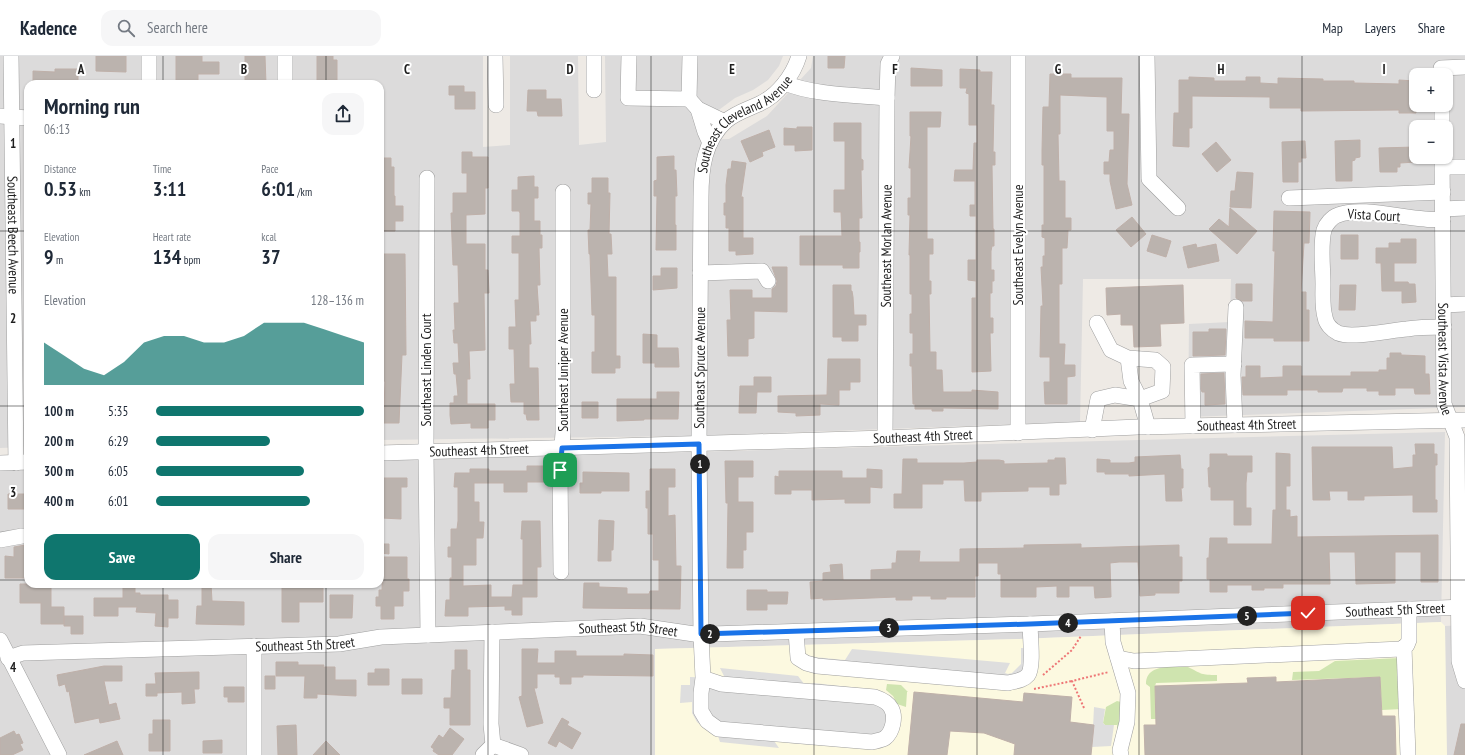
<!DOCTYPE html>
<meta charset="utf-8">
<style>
body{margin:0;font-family:"PT Sans Narrow",sans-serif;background:#f6f6f7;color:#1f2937;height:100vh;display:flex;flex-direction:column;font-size:15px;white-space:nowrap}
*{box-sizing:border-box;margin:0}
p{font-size:13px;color:#747a83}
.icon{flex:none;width:22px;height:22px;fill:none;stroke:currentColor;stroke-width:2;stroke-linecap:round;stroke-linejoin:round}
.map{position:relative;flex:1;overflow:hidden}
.drawer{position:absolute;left:24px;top:24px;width:360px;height:508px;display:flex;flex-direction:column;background:#fff;border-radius:12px;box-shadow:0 1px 3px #0004}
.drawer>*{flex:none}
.controls{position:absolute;left:1409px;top:12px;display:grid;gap:8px}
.controls a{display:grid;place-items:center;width:44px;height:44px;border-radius:8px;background:#fff;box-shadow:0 1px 3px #0004;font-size:20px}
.pin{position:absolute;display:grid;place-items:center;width:34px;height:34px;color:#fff;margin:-17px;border-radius:8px;box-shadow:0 2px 6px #0006}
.km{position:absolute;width:20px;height:20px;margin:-10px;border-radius:50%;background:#222;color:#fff;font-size:11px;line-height:20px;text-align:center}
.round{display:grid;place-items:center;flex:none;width:42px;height:42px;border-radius:12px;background:#f6f6f7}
.head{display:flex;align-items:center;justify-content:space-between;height:68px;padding:0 20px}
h1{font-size:22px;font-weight:800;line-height:30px}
.metrics{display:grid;grid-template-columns:repeat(3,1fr);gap:6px;height:68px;padding:4px 20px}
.metrics div{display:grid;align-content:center}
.metrics b{font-size:20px;font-weight:800}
.metrics small{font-size:11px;font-weight:400}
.metrics p{font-size:11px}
.chart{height:112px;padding:8px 20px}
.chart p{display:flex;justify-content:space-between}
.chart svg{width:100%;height:72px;margin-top:4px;fill:#0f766e;opacity:.7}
.action{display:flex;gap:8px;margin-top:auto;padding:8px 20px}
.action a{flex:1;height:46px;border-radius:12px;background:#0f766e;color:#fff;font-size:16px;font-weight:800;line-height:46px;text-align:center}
.action a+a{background:#f6f6f7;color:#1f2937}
ul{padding:0 20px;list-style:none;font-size:13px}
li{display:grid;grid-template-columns:64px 48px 1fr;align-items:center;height:30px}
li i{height:10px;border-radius:5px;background:#0f766e}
header{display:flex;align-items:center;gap:24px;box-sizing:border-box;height:56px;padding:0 20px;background:#fff;border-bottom:1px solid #e0e1e3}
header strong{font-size:19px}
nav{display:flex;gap:22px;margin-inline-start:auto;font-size:14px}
.search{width:280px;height:36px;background:#f6f6f7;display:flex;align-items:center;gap:10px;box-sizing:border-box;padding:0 14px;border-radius:12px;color:#747a83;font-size:15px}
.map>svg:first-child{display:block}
</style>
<header>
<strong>Kadence</strong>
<div class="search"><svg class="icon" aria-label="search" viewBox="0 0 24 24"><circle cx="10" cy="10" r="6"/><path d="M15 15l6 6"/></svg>Search here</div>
<nav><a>Map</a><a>Layers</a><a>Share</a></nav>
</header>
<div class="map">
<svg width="1465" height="699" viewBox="0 0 1465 699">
<rect width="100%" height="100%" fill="#eeeae5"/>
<path fill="#dcdbdb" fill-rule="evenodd" d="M0,0H483V91L510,89V0H578L579,89L606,86L605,0H783L779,10L768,24L753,34L735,42L716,56L702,83L699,84L729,83L767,60L811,12L813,0H1465V351L1188,361L1189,268L1230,266L1231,223H1083L1080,366L691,380L380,384V28H28V391L0,392ZM1416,19H1446V49H1416ZM1416,71H1446V101H1416Z
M1445,376L1441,566L1019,583L655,593V699H0V414L28,413V528H380V404Z
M1465,569V699H1446L1445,570Z"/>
<path fill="#fcf9e0" d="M1441,566L1445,570L1447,699H655V593L1019,583Z"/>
<path fill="#cfe4af" d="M1400,602L1402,653L1382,654L1380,621L1292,624L1293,616L1319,615L1335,605Z
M1188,611C1202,618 1201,619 1217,619V625L1156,627L1155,630L1156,663H1151L1150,631L1146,628C1146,607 1173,611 1188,611Z
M887,628L901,629L908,636H907L906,651L897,648L893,640L886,634Z
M1117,645L1121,646L1123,648L1117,677V669H1105L1103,667L1106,651Z"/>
<path fill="#dedede" d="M1021,592H1037L1028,624L805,614L807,599L814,601L845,604L852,593L1010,607L1005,617L1008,618L1012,617L1021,608Z
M720,612L798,620L805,629L814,627L876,634L894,653L873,693L788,687L775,681L772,682L779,692L720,686L716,674L705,673L697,666L692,657V646L680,647L681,629H690V621L725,622Z
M1094,651L1105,653L1103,667L1105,669H1114L1111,690L1092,691Z"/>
<path fill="#bbb3ae" stroke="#bfb0a9" d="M96,0H126V16L96,15Z
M176,0H202V6H219V18H198V28H176Z
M245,0H265L266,28H245Z
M317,0H333V4H337V28H317Z
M828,0H845L844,12H828Z
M911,12L942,14V30H911Z
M55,13H78V28H33V15L55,16Z
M960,13L980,14V16H992L991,49H994L993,96H995V109H992L993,173H994V190H992L991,195V214H994V225H992V237H990V262H993V277H990L991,315L972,316V242H976V225L968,224V204H976V160H970V149H975V125H954L955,114H973L974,87H977V69H969V38L966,37L967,32H960Z
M1050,18H1071V22H1122L1121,58H1129L1127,128L1132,149L1116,153L1110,125V118H1104V106H1109L1110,94H1114V75H1107V41L1060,39V78H1058L1059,125H1065V162H1071V174H1068L1067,192H1062V228H1059V288H1065L1064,309H1075V320L1067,321V348H1045L1044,326H1050V301H1040L1041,250H1043L1041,211H1043V200H1045V182L1042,181V169H1044V109H1042V95L1043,51H1049Z
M1189,21L1214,22V25H1246V21H1260V27L1278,28V22L1323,23V25H1354V27L1399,28V24L1415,25L1416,57H1399V54L1301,55V52H1270V41L1192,40V72H1189V91L1173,90L1174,57H1179V24H1189Z
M449,30H464V36H475V53H455V39H449Z
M528,34H546V43H561L562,60H538L537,55H527Z
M910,56H941L940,71H927V183H933V198H929V225H931V238H929L930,296H936V314H942L943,336H972V334L998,336V353L943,352V355H932V353H915V348H913L912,310H910V298H913V277H910V258H912V238H910V199H909L910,159H908V142H911V112H909L911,80H910Z
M834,67H861V103L863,104V114H861L862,162H859V186H860V196H859V212H843V209H800V180H842L841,156H834V134H845V85H834Z
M797,71H812V94L795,95V89H784V72L797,73Z
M769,74L775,91L762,96L763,100L750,106L741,85Z
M1360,84V101L1355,102V104L1352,105V125H1336L1335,85Z
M1305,85L1306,102H1301V106H1298V126H1283L1282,86Z
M1216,86L1231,104L1217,116L1202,98Z
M1416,91V106L1400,107V111H1397V116H1380L1379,92Z
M462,96H472V101H488V132H485V158L466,159V188H485V214H488L489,237H484L485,294L469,295L470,323H467V348H495V364H488V372H471V367L451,368L450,359V347H454V340H458L456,318H454L453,307H459L458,287H454L453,274H455L454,247H459L458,209H453L451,157H453V137H467V117H462Z
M674,100V114H676L677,140H675V169H676V194H656L657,140H654V125L657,124V101Z
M380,102H391V111H394V140H395V150H403V165H395V175H380Z
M732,105L746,107L741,141H743V182H753V198L736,199V195H729V172H726V159H724V147H726V129L728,113H731Z
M1237,116L1253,117L1251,152L1230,151L1231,135H1235Z
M534,120V131H538V142H534V165H540V179H542V192H539L540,229H537L539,259H536V265H530L531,288H529V312H538L539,364H527L526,358H524V346H511L510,328H515L514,293H509V271H516L515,244H519V197H512V180H520V157L519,155H512V134H518V121Z
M592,122H608V137H610L609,178H611L612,198H607L608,221H616V300H620V312H615V317H592V296H595V259H592L590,198H589L588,174H590L591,148H588V137H592Z
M1230,152L1257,175L1237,198L1209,173L1219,163L1229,171Z
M1274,155L1310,156L1309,187H1304L1301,236H1306V254H1309V285H1274V282H1245V265L1273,266L1275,195H1273Z
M1132,161L1146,178L1131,191L1116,174Z
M1152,179L1171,185L1166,201L1147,195Z
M1341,179H1358V203H1341Z
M1401,183H1416V207H1394V226H1408L1409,228H1415L1416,246L1402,247V235H1382L1381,207H1376V192H1389V187H1401Z
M1196,188L1197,192L1216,188L1219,205L1188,212L1183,191Z
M380,198H405L406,299H402L399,367H380V352H384L385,325L380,326V273H383V242H380Z
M772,211H787V256L754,255V282L748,283V300H728L727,264H731L730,234H752V242H772V233L776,230L777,225Z
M661,212H677V232L653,234V220H661Z
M1236,228H1252V245H1242L1236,242Z
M833,229H851V235H852L853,241L854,259H866V269H858V285H842V281H833Z
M1183,229L1184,267L1160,268L1161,290L1134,291L1133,269H1121V258L1107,259L1106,232Z
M1340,229H1356L1355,254H1339Z
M1209,273H1226L1225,299L1193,300V276H1209Z
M643,278L657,279V292H678L679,311H655V307H643Z
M1390,297H1401V299L1425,300V318H1429L1430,338H1415L1414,332H1395V339H1379V335H1367V332H1343L1342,336H1318V334H1287V339H1243L1242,321H1246V310H1260V322L1283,321V310H1301V320H1351V316H1379V314H1387V302H1390Z
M828,303H860V326H850V334H839V349L820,348V359L796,360V357L778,356V340L827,339Z
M1224,317L1225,348L1205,349V336H1202L1201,333V318Z
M754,321H771V336H757L756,357H739L740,330H754Z
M657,336H679L678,363H644V364L617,365V343H657Z
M582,346H598V362H582Z
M1415,388H1434V398H1437V409H1435V444H1437V456H1413V439L1364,440V444H1348V435H1329L1330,444H1313L1312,391H1392L1393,413L1413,411V399H1416Z
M1276,397L1290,398V430H1286V454H1290V461L1297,460V481L1438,479V526H1421V496H1395V527L1356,528L1355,496H1329L1330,528H1283V532H1264V534H1252V529H1227V536H1210V523H1207V502H1209L1210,482H1227V488H1272L1273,454H1276Z
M1210,398H1227V400H1252V416H1247L1246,427V452H1251V469H1234V444H1211V431H1209L1208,412L1210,411Z
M1180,399L1181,413H1183V432H1181L1182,445H1166L1165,418L1129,420V418H1105V416H1097V403L1110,404V407H1129L1135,406V401Z
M1055,402H1065L1066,428H1059V439H1050V431H1028V435L981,436V445H965L964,424H943V428H922V452H894V438H902L903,403H917V407H964L977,406V404H999L1004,405V408L1048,407V404H1055Z
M725,405H753V421H738V446H753V476H746V494H743V512H727L728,447H726Z
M527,410H544V426H527V436H504V427H474V446H479V466H484L483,482H476V509H463V530L491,529V541H512L513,529H523V483H521L522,465H540L541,511H537V541H522V559H512V554H505V550L468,551V560H445L446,544H450V522H452V501H448V491H451V473H457L458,465V431H454L455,417H470V413H489V415H527Z
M650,413H675V431H668V460L675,459L676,510H681L680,553L583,552L584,527H599V531L627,532V538H649L650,535H659V504H653V478H648V452H646V435H650Z
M867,413L882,414V432L870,431V447H845V443L812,444V434H791V438H775V420L779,421V415H842V422H867Z
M583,416L629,417V435H601V437H580V427H583Z
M382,422H407V431H401V463L382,462Z
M8,438H28V453H8Z
M599,464L614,465L613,494H611V505H598Z
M380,488H389V498L380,497Z
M1081,488V492L1179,489V501H1182V525H1179V537H1155V539L1140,540L1138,506H1119L1110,507L1111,541L1095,542L1094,530H1069V541H1057V530L1036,531V541H1001V518H998V507H978V520H975V541H946V543H931V540H912V544H896V541L823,544V542L811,543L810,526L823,525V517L831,516L830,509L842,508L843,524H871V514L892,513V507H896L897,495H920L919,506H960V493L1024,492V489Z
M25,489L26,522H5V500L14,501V491Z
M383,501H407V523H409V535H403V550H394V563H381V550H376V541H379V534H382Z
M20,528H51V551H64V568H41V547H20Z
M123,528H135V537H140V539H168V544H178V562H168V571L155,570L156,557L136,556L137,551H118V560H94V542H123Z
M202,528H211L212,545L244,546V569L196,568L197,550H202Z
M306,528H323V546H299V566H282V529Z
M747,534H767V536H788L787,548H767V554H747Z
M330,539H353L352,562H330Z
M64,560H83V578H71V570H64Z
M522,593H538L537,607H555V595H576V600H624V598L653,599V620L583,619V621H571V628H560V621H555V618H537V632H534L543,667L527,671L519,641L522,640Z
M455,594H467V614H470V669H450V652H444V642H451L452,614H455Z
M276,606H298V609H324L323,611H335V624H356V640L317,638V642H304L305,620H276Z
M104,610H122V625H104L109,649L116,647L120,663L100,667L99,662L75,667L69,635L67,636L65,628L59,630L57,619Z
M375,613H389V629H368V617H375Z
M199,616V633H194L195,647L182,648V636L157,637V640H146V628H156L155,617Z
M265,620H275V633H265Z
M1276,621V626L1380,621L1382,660H1395L1396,699H1145L1144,669H1156L1155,630L1248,627L1247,622Z
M402,623H422V638H402Z
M224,631H244V646H228V641H224Z
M914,636L1023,646L1024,637L1072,641L1070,666L1094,669L1091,699H1014L1015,688L984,677L950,675L947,699H908Z
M562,662L569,666L567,669L581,677L572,693L559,685L556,691L548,687Z
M153,664H170V695H149V678H153Z
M1461,668H1465V699H1454Z
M296,669L297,699H278L277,670Z
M450,672L464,683L452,699H439L433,695L434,693L431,691L439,679L443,682Z
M14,675L16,679L19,678L23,687L20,688L23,694L12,699H0V682Z
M222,684V697H203V685Z
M117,685L123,699H84Z
M326,685L340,699H313Z"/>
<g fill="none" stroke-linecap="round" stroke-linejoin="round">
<g stroke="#9f9f9f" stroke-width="16">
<g id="minor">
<path id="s1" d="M11,0L16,407"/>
<path d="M149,0V28"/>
<path d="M495,0L496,49"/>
<path d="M629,0L628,42L689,43L690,0"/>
<path d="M1147,0L1149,123L1178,152"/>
<path d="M1441,12L1465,11"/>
<path d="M785,27C813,39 856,39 887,42"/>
<path d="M285,28V0"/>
<path d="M594,34V0"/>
<path d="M689,43L698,53L725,66"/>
<path d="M1442,49V71"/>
<path d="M698,53L705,76L710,87"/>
<path d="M0,60L28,62"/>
<path id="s2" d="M1442,101L1444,348L1457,381L1459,605L1465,625"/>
<path d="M1443,111H1465"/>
<path d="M427,122L426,396L428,579"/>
<path d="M1289,142L1443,136"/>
<path d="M1443,153L1465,152"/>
<path d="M1443,163C1437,163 1431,164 1425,163C1401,162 1360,150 1338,159C1332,161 1326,168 1324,174C1320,189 1323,212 1323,228C1323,239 1322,251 1325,261C1326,268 1332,274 1338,277C1353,283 1391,274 1407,273C1419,271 1432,271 1444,271"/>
<path d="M700,217L762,215L768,225"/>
<path d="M1444,249L1465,248"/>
<path d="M1097,267L1111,294L1128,302L1155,304L1163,311L1162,335L1140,343L1131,325L1128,302"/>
<path d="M1235,369L1233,319L1236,251"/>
<path d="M1193,370L1192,309L1234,308"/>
<path d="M1092,374L1098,343L1115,339L1140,343L1148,371"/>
<path d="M1018,377V0"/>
<path id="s3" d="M885,382L887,42L888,8L892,0"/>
<path id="s4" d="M380,397L885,382L1138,371L1465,364"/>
<path d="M0,407L28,406"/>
<path d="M0,484L22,480H28"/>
<path d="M561,516L560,414L563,377V136"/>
<path d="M1112,565L1113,586L1128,637L1127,666L1120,694L1121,699"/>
<path d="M492,576L491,668L493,689"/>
<path d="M796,576L798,602L806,607L817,610L1008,627C1015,625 1023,625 1028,619C1034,611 1030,579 1030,568"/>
<path d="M0,584L59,699"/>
<path d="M254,590V699"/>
<path d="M1404,591L1408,699"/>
<path id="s5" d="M8,602L23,597L339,588L381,581L640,570L701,579L712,578L1030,568L1465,551"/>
<path d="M1118,602L1134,605L1401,593L1407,589L1409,584V553"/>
<path id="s6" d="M703,622L721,628L875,641C881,643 888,646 891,652C896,660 893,676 885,682C882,684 876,685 872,686L718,673L707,665L701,655V637L703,622L701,579L699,388L701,141C701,113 704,85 726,65C735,57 748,53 759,48C777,40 793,20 799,0"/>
<path d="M493,689L521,699"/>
<path d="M483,699L493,689"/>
</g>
</g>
<path stroke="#ee7676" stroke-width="2" stroke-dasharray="2 2" stroke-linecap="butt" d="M1043,619L1072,594L1081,580
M1034,633L1072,625
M1084,652L1072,625L1109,616"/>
<use href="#minor" stroke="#fff" stroke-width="15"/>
</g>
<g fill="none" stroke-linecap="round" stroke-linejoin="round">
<g stroke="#fff" stroke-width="8">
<path id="route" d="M560,414L562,392L699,388L701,578L1030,568L1308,557"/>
</g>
<use href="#route" stroke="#1a73e8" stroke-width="5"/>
</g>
<path fill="none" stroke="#1e1e1e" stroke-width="1" stroke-opacity="0.55" d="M163,0V28M326,0V28M488,0V699M651,0V699M814,0V699M977,0V699M1139,0V699M1302,0V699M0,175H28M380,175H1465M0,350H28M380,350H1465M0,524H28M380,524H1465M163,528V699M326,528V699"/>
<g text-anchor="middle" stroke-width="4" stroke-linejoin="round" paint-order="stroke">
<g font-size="14" fill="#1e1e1e" stroke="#fff">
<text dy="5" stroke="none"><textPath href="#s6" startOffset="1026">Southeast Cleveland Avenue</textPath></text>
<text transform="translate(1374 159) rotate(3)" y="5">Vista Court</text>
<text dy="5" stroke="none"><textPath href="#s1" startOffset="179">Southeast Beech Avenue</textPath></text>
<text transform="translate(1018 189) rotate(-90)" y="5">Southeast Evelyn Avenue</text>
<text dy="5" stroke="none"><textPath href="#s3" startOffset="192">Southeast Morlan Avenue</textPath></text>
<text dy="5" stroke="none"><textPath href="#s2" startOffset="202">Southeast Vista Avenue</textPath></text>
<text dy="5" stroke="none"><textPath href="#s6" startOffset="763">Southeast Spruce Avenue</textPath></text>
<text transform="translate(426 314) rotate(-90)" y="5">Southeast Linden Court</text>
<text transform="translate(563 314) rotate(-90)" y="5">Southeast Juniper Avenue</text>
<text dy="5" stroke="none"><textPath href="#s4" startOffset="867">Southeast 4th Street</textPath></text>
<text dy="5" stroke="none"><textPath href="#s4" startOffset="543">Southeast 4th Street</textPath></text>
<text dy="5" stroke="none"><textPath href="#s4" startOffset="99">Southeast 4th Street</textPath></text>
<text dy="5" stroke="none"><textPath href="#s5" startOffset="1390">Southeast 5th Street</textPath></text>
<text dy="5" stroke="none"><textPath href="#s5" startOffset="622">Southeast 5th Street</textPath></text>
<text dy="5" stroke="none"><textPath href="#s5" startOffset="298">Southeast 5th Street</textPath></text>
</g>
</g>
<g font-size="13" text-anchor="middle" font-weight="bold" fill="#1e1e1e" stroke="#fff" stroke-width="4" stroke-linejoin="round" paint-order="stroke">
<text x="81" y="18">A</text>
<text x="244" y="18">B</text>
<text x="407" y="18">C</text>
<text x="570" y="18">D</text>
<text x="732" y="18">E</text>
<text x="895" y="18">F</text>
<text x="1058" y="18">G</text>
<text x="1221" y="18">H</text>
<text x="1384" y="18">I</text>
<text x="13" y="92">1</text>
<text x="13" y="267">2</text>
<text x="13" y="441">3</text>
<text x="13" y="616">4</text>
</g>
</svg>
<div class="controls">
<a>+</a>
<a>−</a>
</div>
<div class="pin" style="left:560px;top:414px;background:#1e9e55"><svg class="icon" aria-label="arrive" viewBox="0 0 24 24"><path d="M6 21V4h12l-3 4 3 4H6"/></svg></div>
<div class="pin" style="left:1308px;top:557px;background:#d93025"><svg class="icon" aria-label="check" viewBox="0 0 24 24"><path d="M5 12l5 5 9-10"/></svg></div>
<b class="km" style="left:700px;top:408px">1</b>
<b class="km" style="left:710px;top:578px">2</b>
<b class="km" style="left:889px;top:572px">3</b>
<b class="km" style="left:1068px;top:567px">4</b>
<b class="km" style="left:1247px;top:560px">5</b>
<section class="drawer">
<div class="head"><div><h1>Morning run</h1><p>06:13</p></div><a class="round"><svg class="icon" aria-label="share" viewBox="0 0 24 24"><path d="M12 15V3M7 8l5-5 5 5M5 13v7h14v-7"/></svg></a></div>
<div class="metrics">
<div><p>Distance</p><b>0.53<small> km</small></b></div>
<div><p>Time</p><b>3:11</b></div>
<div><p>Pace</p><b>6:01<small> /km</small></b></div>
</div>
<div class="metrics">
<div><p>Elevation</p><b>9<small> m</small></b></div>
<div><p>Heart rate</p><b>134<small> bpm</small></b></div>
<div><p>kcal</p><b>37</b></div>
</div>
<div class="chart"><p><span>Elevation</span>128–136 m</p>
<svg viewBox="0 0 160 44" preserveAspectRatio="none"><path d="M0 44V18L10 26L20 34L30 38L40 30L50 18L60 14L70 14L80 18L90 18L100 14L110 6L120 6L130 6L140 10L150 14L160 18V44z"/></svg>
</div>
<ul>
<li><b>100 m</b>5:35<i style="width:100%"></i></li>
<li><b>200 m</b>6:29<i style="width:55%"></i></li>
<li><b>300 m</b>6:05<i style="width:71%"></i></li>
<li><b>400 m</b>6:01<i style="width:74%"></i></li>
</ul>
<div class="action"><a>Save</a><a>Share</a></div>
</section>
</div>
